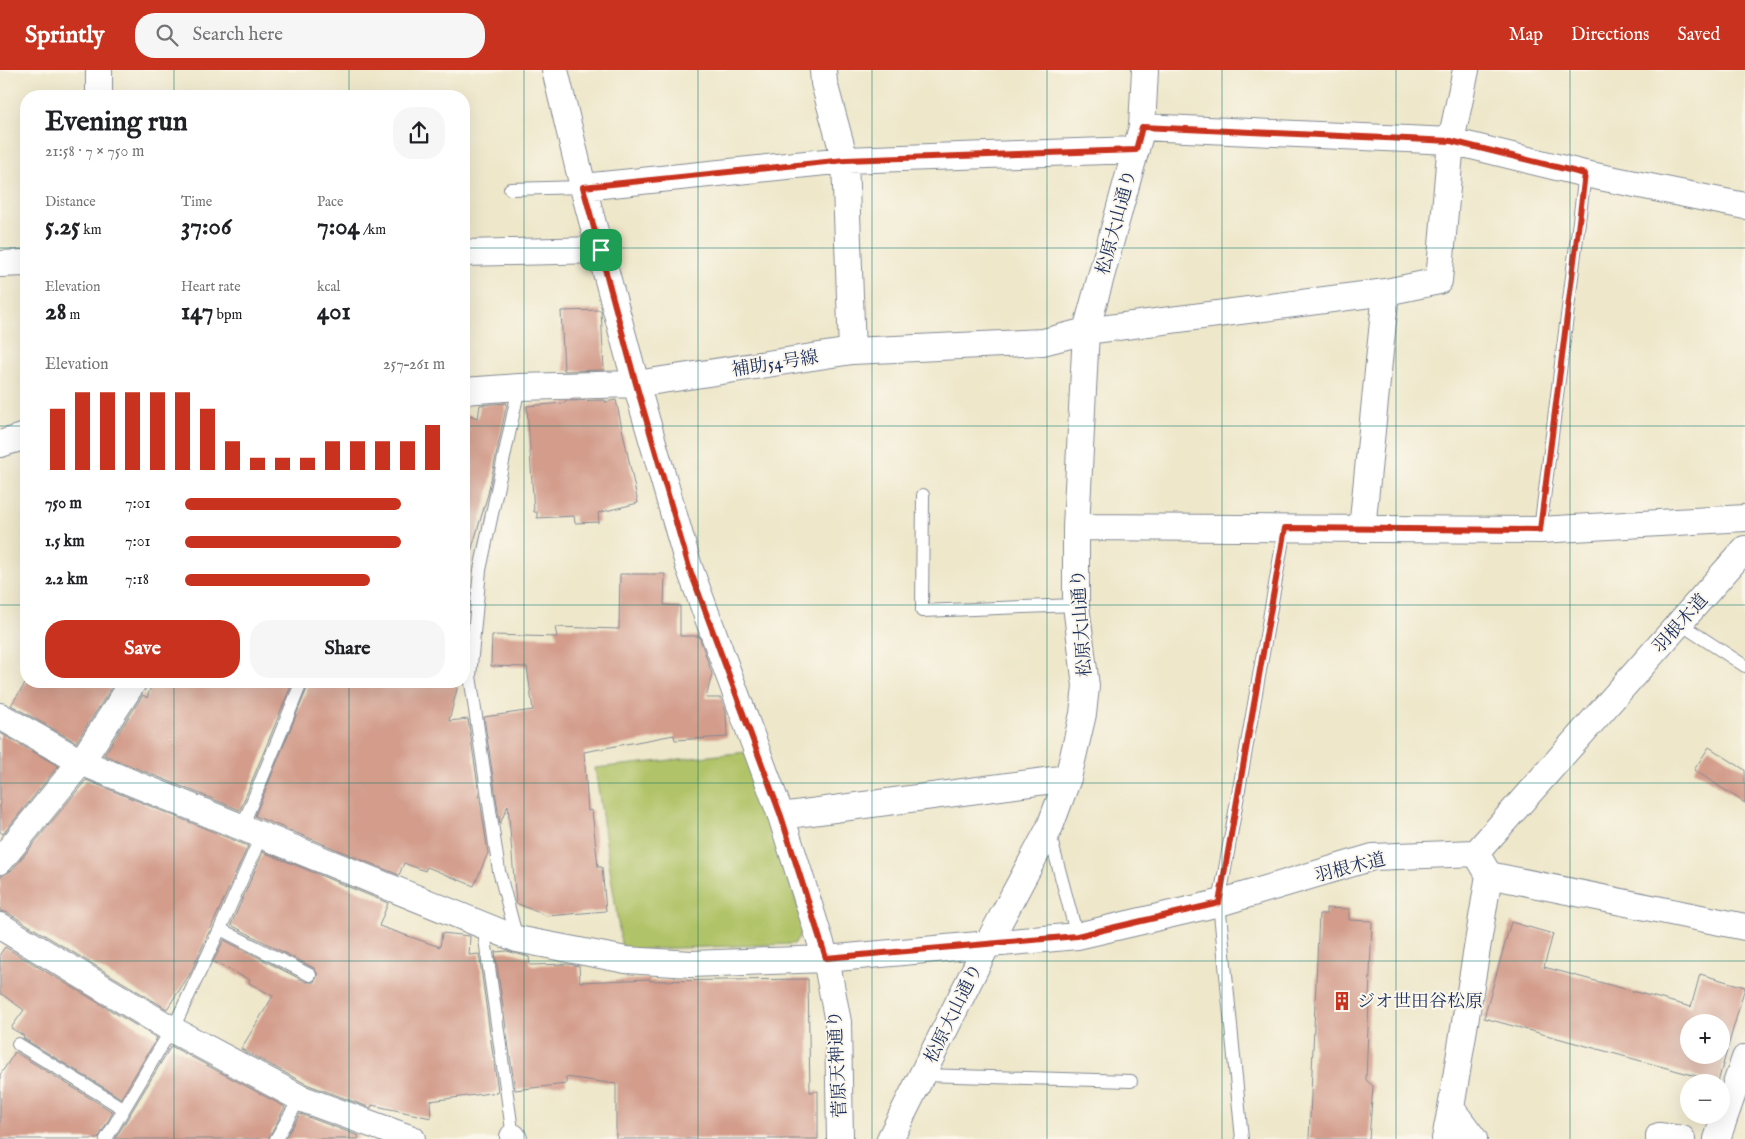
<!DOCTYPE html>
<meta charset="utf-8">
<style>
body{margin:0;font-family:"IM FELL English","Noto Serif JP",serif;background:#f6f6f6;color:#202124;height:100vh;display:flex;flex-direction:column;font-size:19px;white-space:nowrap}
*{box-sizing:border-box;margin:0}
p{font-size:16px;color:#757577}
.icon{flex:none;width:28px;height:28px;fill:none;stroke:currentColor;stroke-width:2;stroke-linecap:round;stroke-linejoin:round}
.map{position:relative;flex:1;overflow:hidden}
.panel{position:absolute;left:20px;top:20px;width:450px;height:598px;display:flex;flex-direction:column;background:#fff;border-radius:20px;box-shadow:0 5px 20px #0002}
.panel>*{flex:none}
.fabs{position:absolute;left:1680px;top:944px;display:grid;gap:10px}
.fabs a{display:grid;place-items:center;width:50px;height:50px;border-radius:50%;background:#fff;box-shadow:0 5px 20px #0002;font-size:25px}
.pin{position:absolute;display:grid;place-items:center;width:42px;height:42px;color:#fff;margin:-21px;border-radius:10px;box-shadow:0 2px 8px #0006}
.round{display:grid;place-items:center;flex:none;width:52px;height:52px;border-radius:20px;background:#f6f6f6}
.headline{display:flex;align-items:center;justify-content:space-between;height:85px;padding:0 25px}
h1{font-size:28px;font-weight:700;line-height:38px}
.stats{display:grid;grid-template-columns:repeat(3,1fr);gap:8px;height:85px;padding:5px 25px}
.stats div{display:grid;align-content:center}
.stats b{font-size:25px;font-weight:700}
.stats small{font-size:14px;font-weight:400}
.stats p{font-size:14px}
.chart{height:140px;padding:10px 25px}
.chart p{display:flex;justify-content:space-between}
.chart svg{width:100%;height:90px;margin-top:5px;stroke:#c8321e;stroke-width:6}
.action{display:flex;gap:10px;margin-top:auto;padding:10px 25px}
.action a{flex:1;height:58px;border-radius:20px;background:#c8321e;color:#fff;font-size:20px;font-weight:700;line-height:58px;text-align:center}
.action a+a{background:#f6f6f6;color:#202124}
ul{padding:0 25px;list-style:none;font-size:16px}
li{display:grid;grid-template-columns:80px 60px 1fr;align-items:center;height:38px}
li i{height:12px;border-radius:6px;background:#c8321e}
header{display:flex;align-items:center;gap:30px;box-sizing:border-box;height:70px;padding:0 25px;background:#c8321e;color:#fff}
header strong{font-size:24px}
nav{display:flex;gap:28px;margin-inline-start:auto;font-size:18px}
.search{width:350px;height:45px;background:#f6f6f6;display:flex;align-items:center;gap:12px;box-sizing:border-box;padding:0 18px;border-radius:20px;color:#757577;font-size:19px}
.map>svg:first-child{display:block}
</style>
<header>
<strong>Sprintly</strong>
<div class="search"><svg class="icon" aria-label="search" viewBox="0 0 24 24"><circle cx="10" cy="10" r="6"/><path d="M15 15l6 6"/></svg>Search here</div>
<nav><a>Map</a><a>Directions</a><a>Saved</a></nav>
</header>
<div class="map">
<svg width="1745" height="1069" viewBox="0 0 1745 1069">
<rect width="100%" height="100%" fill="#fbf7ec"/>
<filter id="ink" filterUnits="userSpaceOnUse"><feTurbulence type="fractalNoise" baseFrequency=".02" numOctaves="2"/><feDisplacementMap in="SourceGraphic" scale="10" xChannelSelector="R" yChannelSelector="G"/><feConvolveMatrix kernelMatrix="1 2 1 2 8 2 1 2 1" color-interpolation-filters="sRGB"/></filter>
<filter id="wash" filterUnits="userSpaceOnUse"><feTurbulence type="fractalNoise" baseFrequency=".0096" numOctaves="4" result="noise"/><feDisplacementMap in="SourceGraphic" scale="20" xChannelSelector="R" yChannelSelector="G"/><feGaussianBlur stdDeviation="1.12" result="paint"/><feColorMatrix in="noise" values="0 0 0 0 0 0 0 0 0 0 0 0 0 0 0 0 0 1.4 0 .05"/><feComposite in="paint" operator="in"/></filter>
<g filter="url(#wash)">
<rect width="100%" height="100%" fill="#eee7ca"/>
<path fill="#b1c367" stroke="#667962" d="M747,682L805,858L794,874L622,880L595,698Z"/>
<g id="blocks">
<path fill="#d39c8b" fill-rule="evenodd" d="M601,240L604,300L564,301L561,241Z
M605,330V332L616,330L638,433L598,443L599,452L575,453L574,446L537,448V442H534L527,336L565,333V331Z
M506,333H507L488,424L470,485L464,484V343L478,348L480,335Z
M620,504H665L664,535L680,536V566H699L712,604L706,628H721L726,642L727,667L675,670L674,665L584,682L588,741L592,740L598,797H602L606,841L547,846L516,833L508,735L500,754L484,647L533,640L527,597L491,596L492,565L557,567L555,557L619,559Z
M27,611H113L114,614L76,672L11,635Z
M153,611H293L240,740L104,685L143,625L147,628Z
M310,611H459L449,651L468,649L488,783L474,816L427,797L425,801L404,793L399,805L255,746Z
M0,663L58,696L3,764L0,762Z
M1709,677L1745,700V733L1694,700Z
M86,710L248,776L190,904L167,939L8,843L0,841V807L12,800Z
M263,782L388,833L379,856L440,877L442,863L470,866L469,885L479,884L498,1022L430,1031L431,1048L372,1035L371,1038L306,1014L241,979L273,926L249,913L250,910L213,892L224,870L306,912H314L318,905L314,898L231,855Z
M1326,838L1349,839V850L1372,851L1366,1010L1373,1016L1369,1069H1309L1319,844H1326Z
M1511,852L1553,864L1544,897L1691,937L1700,904L1745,917L1718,1012L1484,948ZM1689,952H1721V985H1689Z
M5,877L157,968L121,1028L23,968L24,966L11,958L24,940L0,923V884Z
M507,881L529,887L530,895L568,894L579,896L580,912L650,909V911L808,909L810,1022L818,1021V1069H616V1014L566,1007V1014L515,1020L495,882Z
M171,976L285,1037L268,1069H115Z
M15,982L113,1042L98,1069H0V1005Z
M300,1044L359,1066L358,1069H285Z"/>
</g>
</g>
<g filter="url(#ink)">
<use href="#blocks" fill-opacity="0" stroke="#848b94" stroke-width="1"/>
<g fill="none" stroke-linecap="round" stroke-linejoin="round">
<g stroke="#848b94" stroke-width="14">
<path id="lane" d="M510,119L583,117
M923,425L922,541L1076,535
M1540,460L1585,104
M1679,553L1745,596
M242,757L302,611
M1049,762L1077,866
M483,855L513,1067
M220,859L310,905
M517,869L499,801L470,606L480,500L519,317
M18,974L124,1039
M923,1005L1131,1011
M106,1069L178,948L220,859L261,766
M276,1069L300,1028
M1242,1069L1219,833L1285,458"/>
</g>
<g stroke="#848b94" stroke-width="28">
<path id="street" d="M99,0V26
M555,0L583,117L636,314L689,497L781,746L826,889L838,952L840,1069
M823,0L824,13L845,90L852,281
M1142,57L1451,71L1585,104L1745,136
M583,117L845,90L1136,80
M464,183L601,180
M0,194L26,193
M464,321L519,317L636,314L852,281L1043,272L1086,261L1386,222L1439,211L1451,71L1466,0
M0,374L26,366
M1076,457L1540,460L1745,448
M1362,459L1386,222
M0,646L81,692L517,869L626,890L691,894L826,889L1077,866L1219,833L1373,787L1476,783L1745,479
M781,746L1068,708
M0,791L81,692L134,611
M1489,805L1745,857
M0,856L171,959L300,1028L412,1069
M1451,1038L1474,1069
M513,1067L514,1069
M890,1069L987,875L1049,759L1068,708L1083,644L1086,616L1076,535V457L1086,261L1142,57L1145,0
M1445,1069L1451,1038L1489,805L1476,783
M1659,1069V1066L1682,1069
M1717,1069L1745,988"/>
</g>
<use href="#lane" stroke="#fff" stroke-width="12"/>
<use href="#street" stroke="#fff" stroke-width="26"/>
</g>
</g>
<g fill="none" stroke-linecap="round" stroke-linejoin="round" filter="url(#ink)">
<g stroke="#fff" stroke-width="10">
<path id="route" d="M1142,57L1451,71L1585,104L1540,460L1285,458L1219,833L1077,866L826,888L781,746L689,497L636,314L583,117L845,90L1136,80Z"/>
</g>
<use href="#route" stroke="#c8321e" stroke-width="6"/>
</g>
<path fill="none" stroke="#0f766e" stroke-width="1" stroke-opacity="0.55" d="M174,0V26M349,0V26M524,0V1069M698,0V1069M872,0V1069M1047,0V1069M1222,0V1069M1396,0V1069M1570,0V1069M0,178H26M464,178H1745M0,356H26M464,356H1745M0,535H26M464,535H1745M174,611V1069M349,611V1069M0,713H1745M0,891H1745"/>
<defs>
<g id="building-bare" transform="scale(1.5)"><path d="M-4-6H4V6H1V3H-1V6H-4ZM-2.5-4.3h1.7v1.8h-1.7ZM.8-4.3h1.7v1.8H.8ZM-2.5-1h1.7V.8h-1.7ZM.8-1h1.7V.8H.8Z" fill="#c8321e" stroke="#fbf7ec" stroke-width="2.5" paint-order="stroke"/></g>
</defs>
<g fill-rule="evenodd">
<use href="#building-bare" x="1342" y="931"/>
</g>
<g text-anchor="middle" stroke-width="4" stroke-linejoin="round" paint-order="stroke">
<g font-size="18" fill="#1b2f5e" stroke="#fbf7ec">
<text transform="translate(1116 152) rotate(-75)" y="6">松原大山通り</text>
<text transform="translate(775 293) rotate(-9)" y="6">補助54号線</text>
<text transform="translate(1081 553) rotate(-94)" y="6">松原大山通り</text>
<text transform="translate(1680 553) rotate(-48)" y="6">羽根木道</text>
<text transform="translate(1350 797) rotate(-14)" y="6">羽根木道</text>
<text transform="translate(953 943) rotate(-64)" y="6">松原大山通り</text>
<text transform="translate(837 994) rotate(-93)" y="6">菅原天神通り</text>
</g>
<g font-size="18" fill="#1b2f5e" stroke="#fbf7ec" text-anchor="start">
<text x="1357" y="937">ジオ世田谷松原</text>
</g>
</g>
</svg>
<div class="fabs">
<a>+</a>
<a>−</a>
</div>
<div class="pin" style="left:601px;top:180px;background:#1e9e55"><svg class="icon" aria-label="arrive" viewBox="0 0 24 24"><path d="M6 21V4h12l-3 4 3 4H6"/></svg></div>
<section class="panel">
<div class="headline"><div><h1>Evening run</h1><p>21:58 · 7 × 750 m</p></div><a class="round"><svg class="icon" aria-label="share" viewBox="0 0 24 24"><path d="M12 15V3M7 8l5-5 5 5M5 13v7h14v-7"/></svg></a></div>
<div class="stats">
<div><p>Distance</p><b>5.25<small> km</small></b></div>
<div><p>Time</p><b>37:06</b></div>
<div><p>Pace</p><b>7:04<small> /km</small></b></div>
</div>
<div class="stats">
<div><p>Elevation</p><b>28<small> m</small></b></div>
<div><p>Heart rate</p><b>147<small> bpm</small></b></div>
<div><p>kcal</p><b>401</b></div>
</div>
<div class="chart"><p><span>Elevation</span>257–261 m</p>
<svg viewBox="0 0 160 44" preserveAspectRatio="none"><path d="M5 44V14M15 44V6M25 44V6M35 44V6M45 44V6M55 44V6M65 44V14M75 44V30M85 44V38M95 44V38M105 44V38M115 44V30M125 44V30M135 44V30M145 44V30M155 44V22"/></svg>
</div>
<ul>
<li><b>750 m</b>7:01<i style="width:83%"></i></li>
<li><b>1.5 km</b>7:01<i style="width:83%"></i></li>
<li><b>2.2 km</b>7:18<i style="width:71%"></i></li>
</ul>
<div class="action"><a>Save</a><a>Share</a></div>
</section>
</div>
